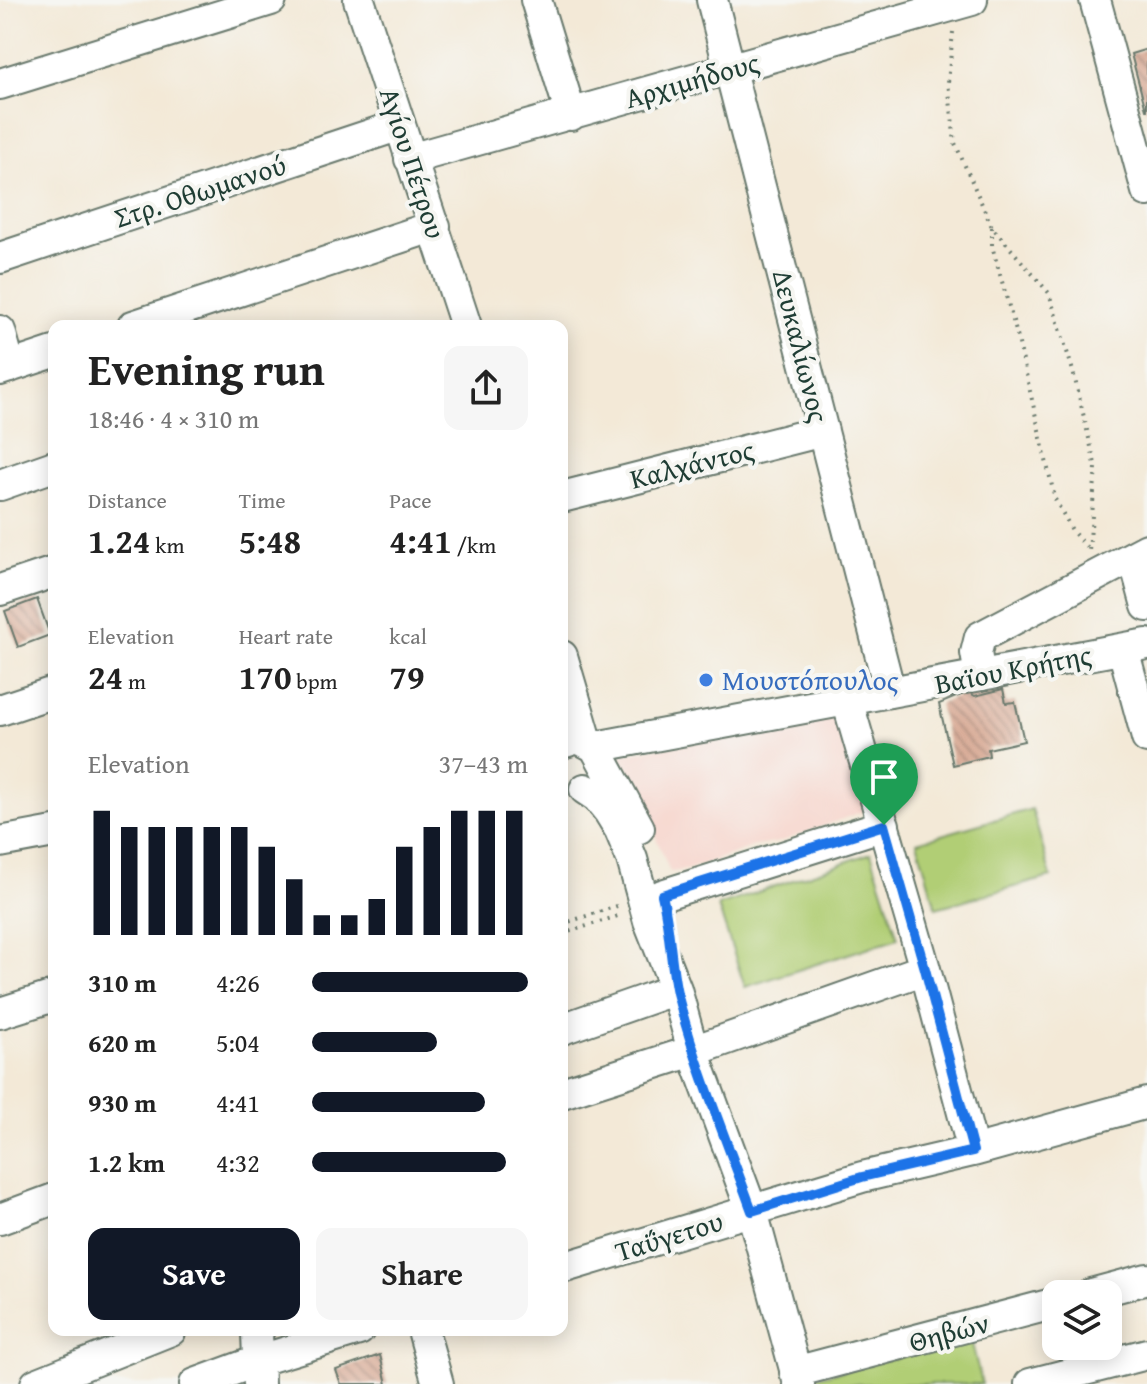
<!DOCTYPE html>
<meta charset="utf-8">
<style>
body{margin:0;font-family:"Gentium Book Plus",serif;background:#f6f6f6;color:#222;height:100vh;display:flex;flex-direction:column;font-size:30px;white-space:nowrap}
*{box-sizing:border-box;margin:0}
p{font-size:26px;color:#767676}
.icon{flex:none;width:44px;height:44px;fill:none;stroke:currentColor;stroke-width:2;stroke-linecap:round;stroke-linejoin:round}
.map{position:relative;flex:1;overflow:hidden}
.sheet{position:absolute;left:48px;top:320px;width:520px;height:1016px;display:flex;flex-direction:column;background:#fff;border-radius:16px;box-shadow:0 4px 20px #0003}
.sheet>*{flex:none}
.tools{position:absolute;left:1042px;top:1280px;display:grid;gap:16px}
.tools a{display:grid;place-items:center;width:80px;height:80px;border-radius:16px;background:#fff;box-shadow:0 4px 20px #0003;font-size:40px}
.pin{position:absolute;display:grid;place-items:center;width:68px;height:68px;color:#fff;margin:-82px -34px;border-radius:50% 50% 50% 0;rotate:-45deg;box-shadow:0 0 8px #0007}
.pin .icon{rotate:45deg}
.round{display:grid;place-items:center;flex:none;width:84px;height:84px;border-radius:16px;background:#f6f6f6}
.head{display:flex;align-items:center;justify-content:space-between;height:136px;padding:0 40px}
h1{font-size:44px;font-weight:700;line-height:60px}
.stats{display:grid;grid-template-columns:repeat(3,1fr);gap:12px;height:136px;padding:8px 40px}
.stats div{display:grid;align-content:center}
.stats b{font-size:34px;font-weight:700}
.stats small{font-size:22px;font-weight:400}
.stats p{font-size:22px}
.chart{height:224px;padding:16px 40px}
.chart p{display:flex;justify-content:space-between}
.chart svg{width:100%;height:144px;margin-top:8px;stroke:#111827;stroke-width:6}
.primary-button{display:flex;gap:16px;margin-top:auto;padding:16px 40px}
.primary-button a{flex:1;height:92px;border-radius:16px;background:#111827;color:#fff;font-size:32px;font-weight:700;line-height:92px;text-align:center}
.primary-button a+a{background:#f6f6f6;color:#222}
ul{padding:0 40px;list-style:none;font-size:26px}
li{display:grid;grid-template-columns:128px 96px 1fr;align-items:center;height:60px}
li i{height:20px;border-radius:10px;background:#111827}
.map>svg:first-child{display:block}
</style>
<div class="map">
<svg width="1147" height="1384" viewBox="0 0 1147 1384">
<defs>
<pattern id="building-back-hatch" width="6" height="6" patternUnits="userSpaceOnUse" patternTransform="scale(2)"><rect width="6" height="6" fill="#d7a792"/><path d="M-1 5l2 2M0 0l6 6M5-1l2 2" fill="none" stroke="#ae8978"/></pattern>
</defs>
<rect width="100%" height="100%" fill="#f6f6f2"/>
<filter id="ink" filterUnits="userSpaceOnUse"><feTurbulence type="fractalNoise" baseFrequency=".0125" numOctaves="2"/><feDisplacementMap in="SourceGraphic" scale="16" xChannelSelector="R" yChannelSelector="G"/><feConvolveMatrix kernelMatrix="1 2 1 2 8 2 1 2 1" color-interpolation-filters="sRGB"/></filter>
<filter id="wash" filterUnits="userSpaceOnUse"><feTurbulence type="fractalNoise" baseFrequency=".006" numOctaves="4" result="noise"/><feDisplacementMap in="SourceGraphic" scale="32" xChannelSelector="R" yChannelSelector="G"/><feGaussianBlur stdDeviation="1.8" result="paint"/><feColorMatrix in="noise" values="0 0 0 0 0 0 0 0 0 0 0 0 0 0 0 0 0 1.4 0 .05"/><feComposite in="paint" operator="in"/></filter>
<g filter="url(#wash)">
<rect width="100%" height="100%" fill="#f3e9d7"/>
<path fill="#f7d1c8" d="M843,709L869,809L780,842L755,846L686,870L670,872L650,823L617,759L619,756Z"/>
<path fill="#b1ce75" stroke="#688654" stroke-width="2" d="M1032,809L1051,877L936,908L917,842Z
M871,853L898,938L745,987L718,906Z
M971,1340L982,1384H818L816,1377Z"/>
<g id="blocks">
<path fill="url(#building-back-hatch)" d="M1147,49V110H1146L1131,54Z
M37,599L50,635L18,647L5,611Z
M1003,689L1006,703L1015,702L1024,741L988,749L989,756L953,765L939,704L968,692L975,696Z
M380,1355L387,1384H341L336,1370Z"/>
</g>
</g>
<g filter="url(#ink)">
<use href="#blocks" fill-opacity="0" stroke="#69796d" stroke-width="2"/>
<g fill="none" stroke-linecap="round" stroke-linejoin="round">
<g stroke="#69796d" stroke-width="34">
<path id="minor" d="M359,0L466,326
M536,0L571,115
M712,0L890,692
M1095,0L1147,191
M0,84L271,0
M410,159L972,0
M0,258L400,125
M133,326L435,226
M0,331L10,367
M0,370L54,352
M0,485L54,466
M562,497L823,431
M1134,558L1147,606
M0,590L54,572
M1123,649L1147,738
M562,656L587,741
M980,675L976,653L980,637L1147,549
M847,700L925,969L973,1151
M0,710L54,692
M562,743L578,738L595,747L639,828
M595,747L1147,644
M585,789L597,797L609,812L620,830L632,859L649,921L676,989L693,1051L752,1211L799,1384
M0,842L54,832
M662,895L884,825
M0,1013L54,996
M562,1029L676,989
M562,1093L693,1051L925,969
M0,1219L54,1199
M562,1268L862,1177L973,1151L1147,1103
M1091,1294L1147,1279
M423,1330L438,1384
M795,1372L1056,1303
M36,1384L171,1330
M195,1384L260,1360L359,1330
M259,1384L257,1333L259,1330
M1030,1384L1147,1354"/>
</g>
<path stroke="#69796d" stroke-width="4" stroke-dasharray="2 6" stroke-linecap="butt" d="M953,32L948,82L955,143L992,227L1049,293L1073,371L1096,468L1089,551
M992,227V246L1017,335L1055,499L1073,532L1089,550
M562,924L617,906
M562,934L621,915"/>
<use href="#minor" stroke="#fff" stroke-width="30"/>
</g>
</g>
<g fill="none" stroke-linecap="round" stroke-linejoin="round" filter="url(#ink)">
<g stroke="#fff" stroke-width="16">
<path id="route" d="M884,825L925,969L973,1151L862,1177L752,1211C726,1139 696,1068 677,993C670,961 670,927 662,895Z"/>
</g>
<use href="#route" stroke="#1a73e8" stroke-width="10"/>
</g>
<circle fill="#3f7fe0" stroke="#f6f6f2" stroke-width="3" cx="706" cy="680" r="8"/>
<g text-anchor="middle" stroke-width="8" stroke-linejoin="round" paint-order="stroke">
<g font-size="28" fill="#1f3d34" stroke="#f6f6f2">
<text transform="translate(692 80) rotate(-16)" y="10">Αρχιμήδους</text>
<text transform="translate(413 163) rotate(72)" y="10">Αγίου Πέτρου</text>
<text transform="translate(200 191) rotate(-18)" y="10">Στρ. Οθωμανού</text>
<text transform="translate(801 346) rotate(76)" y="10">Δευκαλίωνος</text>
<text transform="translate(692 464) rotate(-14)" y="10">Καλχάντος</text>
<text transform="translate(1013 669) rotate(-11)" y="10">Βαϊου Κρήτης</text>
<text transform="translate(669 1236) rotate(-17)" y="10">Ταΰγετου</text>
<text transform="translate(949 1332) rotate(-15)" y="10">Θηβών</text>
</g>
<g font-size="28" fill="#366cbe" stroke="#f6f6f2" text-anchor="start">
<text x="722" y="690">Μουστόπουλος</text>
</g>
</g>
</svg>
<div class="tools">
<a><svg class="icon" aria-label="layers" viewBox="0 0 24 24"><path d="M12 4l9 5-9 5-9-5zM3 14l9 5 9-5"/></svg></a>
</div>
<div class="pin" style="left:884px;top:825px;background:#1e9e55"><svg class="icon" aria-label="arrive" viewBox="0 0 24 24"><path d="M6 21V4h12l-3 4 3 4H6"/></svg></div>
<section class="sheet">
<div class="head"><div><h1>Evening run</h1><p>18:46 · 4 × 310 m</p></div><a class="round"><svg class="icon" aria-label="share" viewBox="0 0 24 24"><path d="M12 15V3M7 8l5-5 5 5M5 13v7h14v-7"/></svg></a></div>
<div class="stats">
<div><p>Distance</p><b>1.24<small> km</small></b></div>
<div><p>Time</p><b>5:48</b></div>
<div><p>Pace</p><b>4:41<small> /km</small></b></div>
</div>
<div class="stats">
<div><p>Elevation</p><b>24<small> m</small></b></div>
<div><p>Heart rate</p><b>170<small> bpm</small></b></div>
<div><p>kcal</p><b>79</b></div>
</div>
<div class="chart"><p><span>Elevation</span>37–43 m</p>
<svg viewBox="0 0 160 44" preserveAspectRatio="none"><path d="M5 44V6M15 44V11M25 44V11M35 44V11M45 44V11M55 44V11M65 44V17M75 44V27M85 44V38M95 44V38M105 44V33M115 44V17M125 44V11M135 44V6M145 44V6M155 44V6"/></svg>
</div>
<ul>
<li><b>310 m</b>4:26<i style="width:100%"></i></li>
<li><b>620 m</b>5:04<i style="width:58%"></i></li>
<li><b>930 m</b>4:41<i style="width:80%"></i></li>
<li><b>1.2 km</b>4:32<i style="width:90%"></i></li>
</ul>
<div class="primary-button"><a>Save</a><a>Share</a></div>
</section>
</div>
